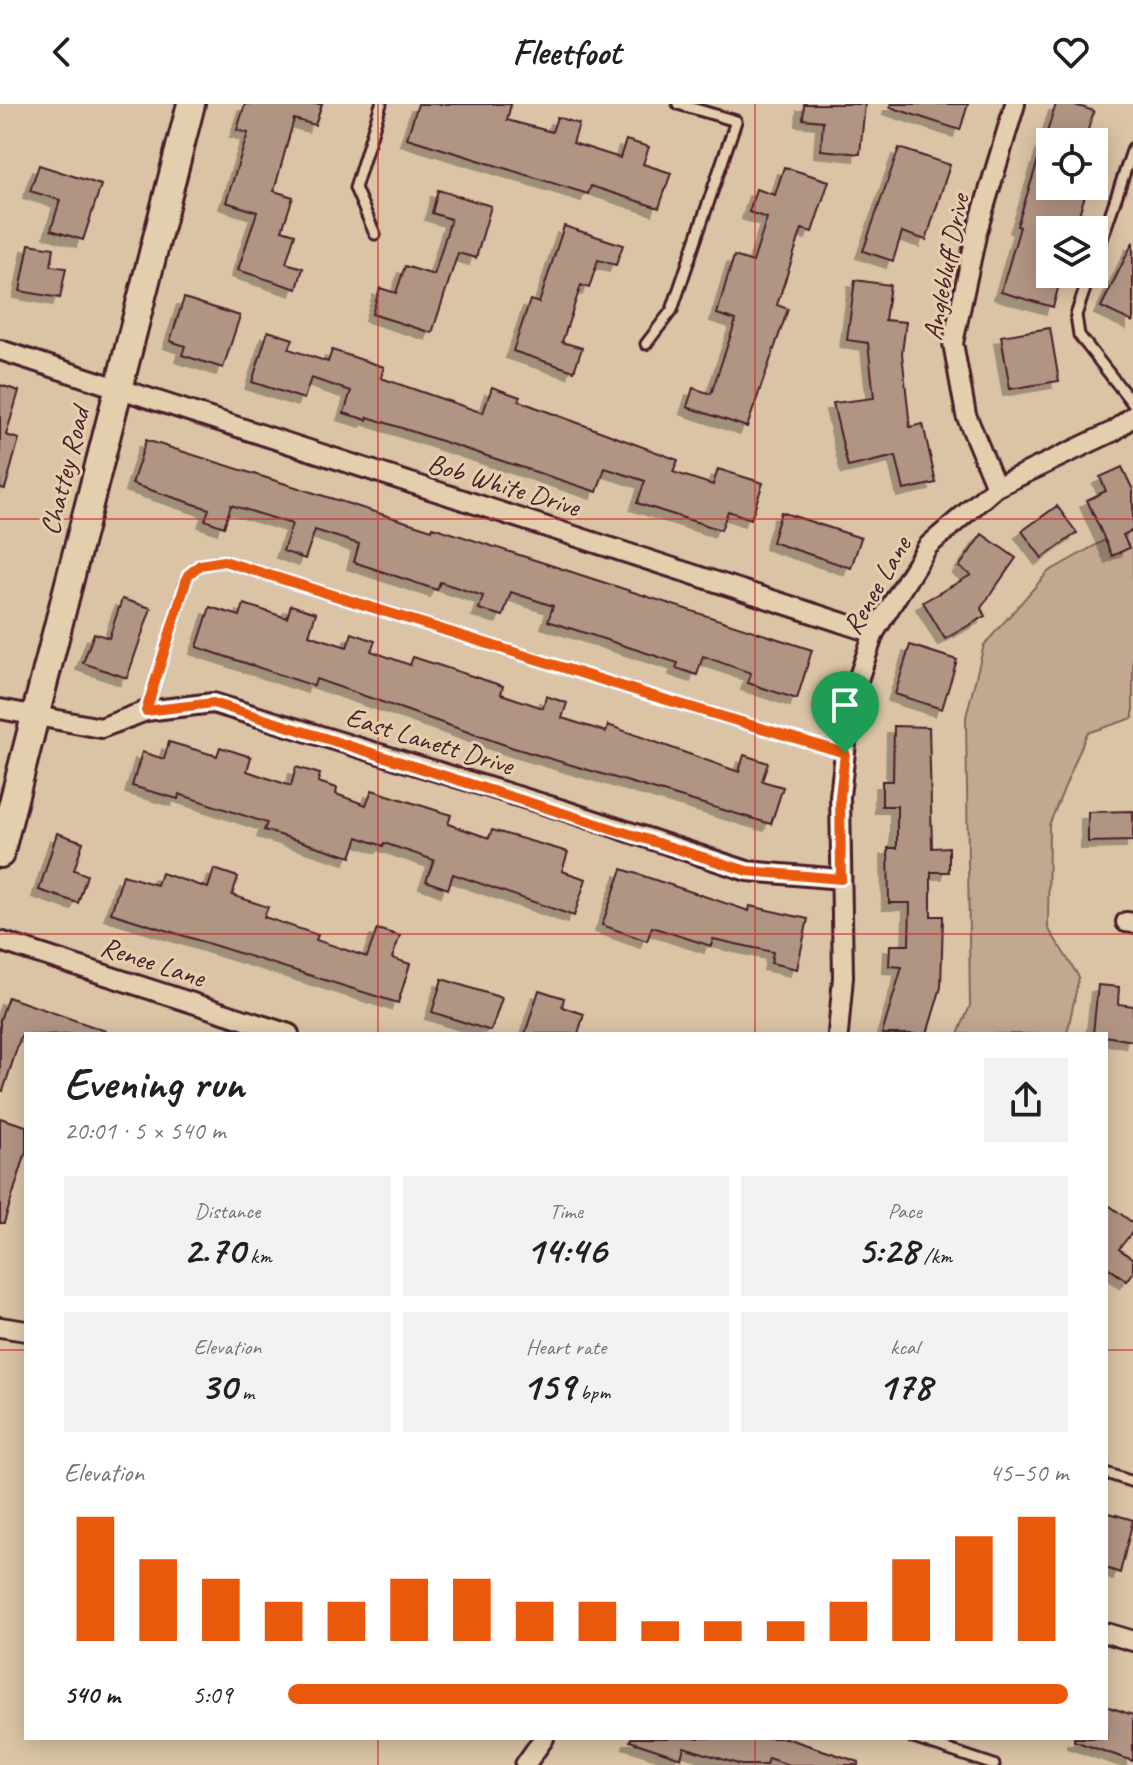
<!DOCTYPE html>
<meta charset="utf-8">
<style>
body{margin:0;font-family:Caveat,sans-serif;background:#f2f2f2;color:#202124;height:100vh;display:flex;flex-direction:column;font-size:30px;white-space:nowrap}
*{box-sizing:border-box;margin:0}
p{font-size:26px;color:#757577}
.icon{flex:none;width:44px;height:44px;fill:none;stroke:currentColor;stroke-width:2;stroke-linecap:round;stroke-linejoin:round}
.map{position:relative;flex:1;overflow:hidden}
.panel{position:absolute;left:24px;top:928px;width:1084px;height:708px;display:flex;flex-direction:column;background:#fff;border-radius:0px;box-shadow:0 4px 20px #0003}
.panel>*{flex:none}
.fabs{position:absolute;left:1036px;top:24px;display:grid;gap:16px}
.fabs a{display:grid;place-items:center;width:72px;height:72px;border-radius:0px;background:#fff;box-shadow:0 4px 20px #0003;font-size:40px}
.pin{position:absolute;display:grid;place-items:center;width:68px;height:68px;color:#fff;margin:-82px -34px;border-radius:50% 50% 50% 0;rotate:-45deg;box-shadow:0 0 8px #0007}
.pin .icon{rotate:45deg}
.round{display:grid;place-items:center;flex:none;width:84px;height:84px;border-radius:0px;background:#f2f2f2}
.overview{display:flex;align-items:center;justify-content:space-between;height:136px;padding:0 40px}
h1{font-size:44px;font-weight:700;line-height:60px}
.metrics{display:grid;grid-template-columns:repeat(3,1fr);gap:12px;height:136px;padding:8px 40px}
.metrics div{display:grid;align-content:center;border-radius:0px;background:#f2f2f2;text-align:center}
.metrics b{font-size:40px;font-weight:700}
.metrics small{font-size:22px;font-weight:400}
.metrics p{font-size:22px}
.chart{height:224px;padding:16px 40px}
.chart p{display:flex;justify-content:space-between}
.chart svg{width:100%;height:144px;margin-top:8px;stroke:#ea580c;stroke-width:6}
ul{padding:0 40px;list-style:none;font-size:26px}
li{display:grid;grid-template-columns:128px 96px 1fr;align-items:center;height:60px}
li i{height:20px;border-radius:10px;background:#ea580c}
header{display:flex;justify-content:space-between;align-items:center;height:104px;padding:0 40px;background:#fff;font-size:36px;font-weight:700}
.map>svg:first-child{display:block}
</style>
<header><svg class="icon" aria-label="back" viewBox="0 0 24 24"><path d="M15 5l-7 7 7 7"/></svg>Fleetfoot<svg class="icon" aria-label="heart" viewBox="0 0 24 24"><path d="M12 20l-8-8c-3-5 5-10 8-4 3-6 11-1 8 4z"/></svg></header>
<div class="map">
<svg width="1133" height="1661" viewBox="0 0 1133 1661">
<defs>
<filter id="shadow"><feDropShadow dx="-7" dy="7" stdDeviation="0" flood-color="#0004"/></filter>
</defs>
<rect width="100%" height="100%" fill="#dac4a5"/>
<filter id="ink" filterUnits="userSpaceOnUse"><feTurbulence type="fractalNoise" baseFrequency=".0125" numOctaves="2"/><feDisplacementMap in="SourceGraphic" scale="16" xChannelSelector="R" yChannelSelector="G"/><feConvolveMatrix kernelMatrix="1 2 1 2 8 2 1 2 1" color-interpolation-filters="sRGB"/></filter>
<g filter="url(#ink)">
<path fill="#c2a891" stroke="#86645e" stroke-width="2" d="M1133,420V614L1087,629L1049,721L1048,824L1079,873L1067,930H958L970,902L966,613L984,541L1048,468Z"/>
<path fill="#b19583" stroke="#4a1f2b" stroke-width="2" filter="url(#shadow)" d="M245,0H322L315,21L294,15L274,87L293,93L282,126L295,130L286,159L303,164L297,185L238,166L257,108L226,98L248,29L237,26Z
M418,0H511L507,16L552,28L557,13L579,20L573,39L620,54L626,36L649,43L643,60L671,69L659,104L591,82L588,90L407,34Z
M804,0H865L860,50L821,46L823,17L803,15Z
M891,0H968L960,26L890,3Z
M1056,0H1072L1094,7L1084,38H1050V82H1088L1075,123L1050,126V170H1062L1053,203L1001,188L1020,123L1017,122Z
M899,44L950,61L926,136L902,128L893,157L863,147Z
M39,61L101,81L83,136L51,126L60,96L30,87Z
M784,63L829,77L812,128L802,125L777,201L788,205L747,323L687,303L693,284L711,290L736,216L717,210L727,175L734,152L753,158L767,114L749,108L756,85L775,91Z
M438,86L491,102L476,154L458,149L432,229L372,210L380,184L396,189L405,162L434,171L451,115L432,109Z
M564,122L623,141L616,161L598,156L589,184L581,181L562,238L582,244L574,267L513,247L530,196L539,199Z
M1133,138V218L1101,203Z
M29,140L54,144L51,162L66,164L60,194L20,187Z
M855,176L890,181L885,216L906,218L902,249L910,323L923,320L936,379L904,386L896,352L848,363L833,299L874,294L868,239L847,236Z
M184,194L240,212L223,264L182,251L185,242L170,237Z
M1050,224L1059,277L1010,285L1001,232Z
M268,227L293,235L289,245L328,258L332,246L384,263L381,274L483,309L492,283L520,293L519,297L678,356L673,368L713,381L718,365L763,379L751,415L728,407L721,426L637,399L645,377L605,364L597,388L368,313L367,316L344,309L351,287L311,274L304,295L252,278Z
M0,281L19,287L6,331L19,335L5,385L0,384Z
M146,336L432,426L433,423L812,546L797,595L748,579L751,569L703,552L697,571L676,564L678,559L548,517L553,502L511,488L503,512L479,505L483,492L440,478L437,486L354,458L359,440L315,426L305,455L283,447L292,420L231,401L224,423L205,416L209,405L132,380Z
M1122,363L1133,386V426L1123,431L1129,444L1112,452L1087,396L1106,387L1100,373Z
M1057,402L1077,429L1042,454L1022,427Z
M781,408L861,434L851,464L772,438Z
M982,430L1016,454L981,504L985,512L945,535L923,498L971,471L959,463Z
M122,495L151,504L127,574L83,559L94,529L109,534Z
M244,500L287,514L291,501L316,509L309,531L347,543L352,529L375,537L371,547L410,561L413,553L503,582L501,590L543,604L546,592L567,599L562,614L606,628L608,621L739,668L744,651L768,659L762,677L783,683L771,720L514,644L316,575L314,582L197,543L210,503L240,512Z
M910,541L957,556L942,605L895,590Z
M894,622L929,623L932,744L949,743V768H931V812H943L941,883L927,930H882L902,863L889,862L890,841H909L910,799H889L888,744H897V702H882V677H893Z
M169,638L217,652L220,643L251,653L247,667L291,682L296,663L320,670L318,678L337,684L336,690L366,701L372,686L451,711L448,720L489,734L492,726L568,748L562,767L586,775L574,812L453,770L448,785L426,777L434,756L384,739L383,742L358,733L351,753L264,726L267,719L179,690L178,695L132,682L142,648L164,655Z
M1133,707V737L1088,738V708Z
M57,729L83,738L74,766L87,771L78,799L39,786Z
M214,765L238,773L232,791L268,803L264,813L318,831L316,836L367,853L377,825L400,832L392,854L410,860L398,899L111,809L123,771L157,781L161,769L208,784Z
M622,765L749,807L750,802L808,815L797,865L771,859L773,848L713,835L711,842L652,823L647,837L602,821Z
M442,875L502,894L491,927L432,908Z
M1098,881L1119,883L1118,900L1133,902V937L1093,930Z
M539,886L564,894L562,903L584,910L578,930H525Z
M8,893L106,927L105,930L21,932L3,987L0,986V916Z
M0,1014L26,1022V1048L4,1119H0Z
M1106,1099L1133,1119V1127L1119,1145L1133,1155V1169L1127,1177L1106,1162Z
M1106,1408L1133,1416L1120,1469L1106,1464Z
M1106,1602L1133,1611V1657L1074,1637V1634H1106Z
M631,1634H786L859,1658L858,1661H789L768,1654L766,1661H741L684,1643L681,1654L630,1637Z"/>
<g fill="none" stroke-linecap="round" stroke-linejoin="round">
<g stroke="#4a1f2b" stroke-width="15">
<path id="lane" d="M375,130L355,84L381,0
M1094,158L1133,44
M1090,170L1076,211L1079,231L1133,300
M646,240L672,206L736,17L678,0
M146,607L188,471L200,461L224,457L650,591L845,649
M1106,1369L1133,1378
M913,1634L994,1661"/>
</g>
<g stroke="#4a1f2b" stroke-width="24">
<path id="street" d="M0,246L874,529
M996,383L966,311L953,239L977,127L1015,0
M0,605L101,624L146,607L213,599L563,706L747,767L841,775
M1126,818L1133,819
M0,837L289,930
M838,930L843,873L840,692L851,596L874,529L928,442L996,383L1114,327L1133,312
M0,1223L26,1227
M1106,1529L1133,1537
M525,1661L544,1634"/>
</g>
<g stroke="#4a1f2b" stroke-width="32">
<path id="secondary" d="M0,750L191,0"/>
</g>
<use href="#lane" stroke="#e3cead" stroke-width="9"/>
<use href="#street" stroke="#e3cead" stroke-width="18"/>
<use href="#secondary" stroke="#e3cead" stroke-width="26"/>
</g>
</g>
<g fill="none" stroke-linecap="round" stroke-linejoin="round" filter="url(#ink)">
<g stroke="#fff" stroke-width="16">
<path id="route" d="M224,457L650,591L845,649L840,692L841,775L747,767L213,599L146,607L188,471L200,461Z"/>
</g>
<use href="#route" stroke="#ea580c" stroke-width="10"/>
</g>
<path fill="none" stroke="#cf2828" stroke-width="2" stroke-opacity="0.55" d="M378,0V930M755,0V930M0,415H1133M0,830H1133M0,1246H26M1106,1246H1133M378,1634V1661M755,1634V1661"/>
<g text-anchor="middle" stroke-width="6" stroke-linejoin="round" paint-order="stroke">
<g font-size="28" fill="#4a1f2b" stroke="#e3cead">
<text transform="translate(945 163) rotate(-79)" y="10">Anglebluff Drive</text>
<text transform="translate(64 367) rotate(-76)" y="10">Chattey Road</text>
<text transform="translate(504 380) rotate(17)" y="10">Bob White Drive</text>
<text transform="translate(876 481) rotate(-60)" y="10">Renee Lane</text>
<text transform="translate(430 636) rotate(17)" y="10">East Lanett Drive</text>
<text transform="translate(153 857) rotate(18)" y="10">Renee Lane</text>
</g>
</g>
</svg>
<div class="fabs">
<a><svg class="icon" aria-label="locate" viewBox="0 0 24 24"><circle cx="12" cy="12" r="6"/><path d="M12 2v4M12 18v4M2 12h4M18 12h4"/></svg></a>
<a><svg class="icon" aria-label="layers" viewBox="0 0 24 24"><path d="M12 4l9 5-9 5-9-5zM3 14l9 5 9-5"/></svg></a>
</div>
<div class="pin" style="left:845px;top:649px;background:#1e9e55"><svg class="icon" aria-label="arrive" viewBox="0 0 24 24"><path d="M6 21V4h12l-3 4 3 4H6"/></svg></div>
<section class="panel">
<div class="overview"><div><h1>Evening run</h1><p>20:01 · 5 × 540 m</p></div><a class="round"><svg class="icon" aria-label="share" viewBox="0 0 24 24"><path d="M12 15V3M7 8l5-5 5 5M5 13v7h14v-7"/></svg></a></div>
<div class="metrics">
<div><p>Distance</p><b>2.70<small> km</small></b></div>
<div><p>Time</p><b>14:46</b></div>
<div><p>Pace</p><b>5:28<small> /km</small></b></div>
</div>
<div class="metrics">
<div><p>Elevation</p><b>30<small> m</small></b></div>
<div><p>Heart rate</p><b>159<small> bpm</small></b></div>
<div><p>kcal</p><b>178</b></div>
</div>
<div class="chart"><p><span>Elevation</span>45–50 m</p>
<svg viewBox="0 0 160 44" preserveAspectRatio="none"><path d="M5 44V6M15 44V19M25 44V25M35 44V32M45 44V32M55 44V25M65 44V25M75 44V32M85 44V32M95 44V38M105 44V38M115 44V38M125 44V32M135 44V19M145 44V12M155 44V6"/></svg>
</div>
<ul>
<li><b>540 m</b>5:09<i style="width:100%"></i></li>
</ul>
</section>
</div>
